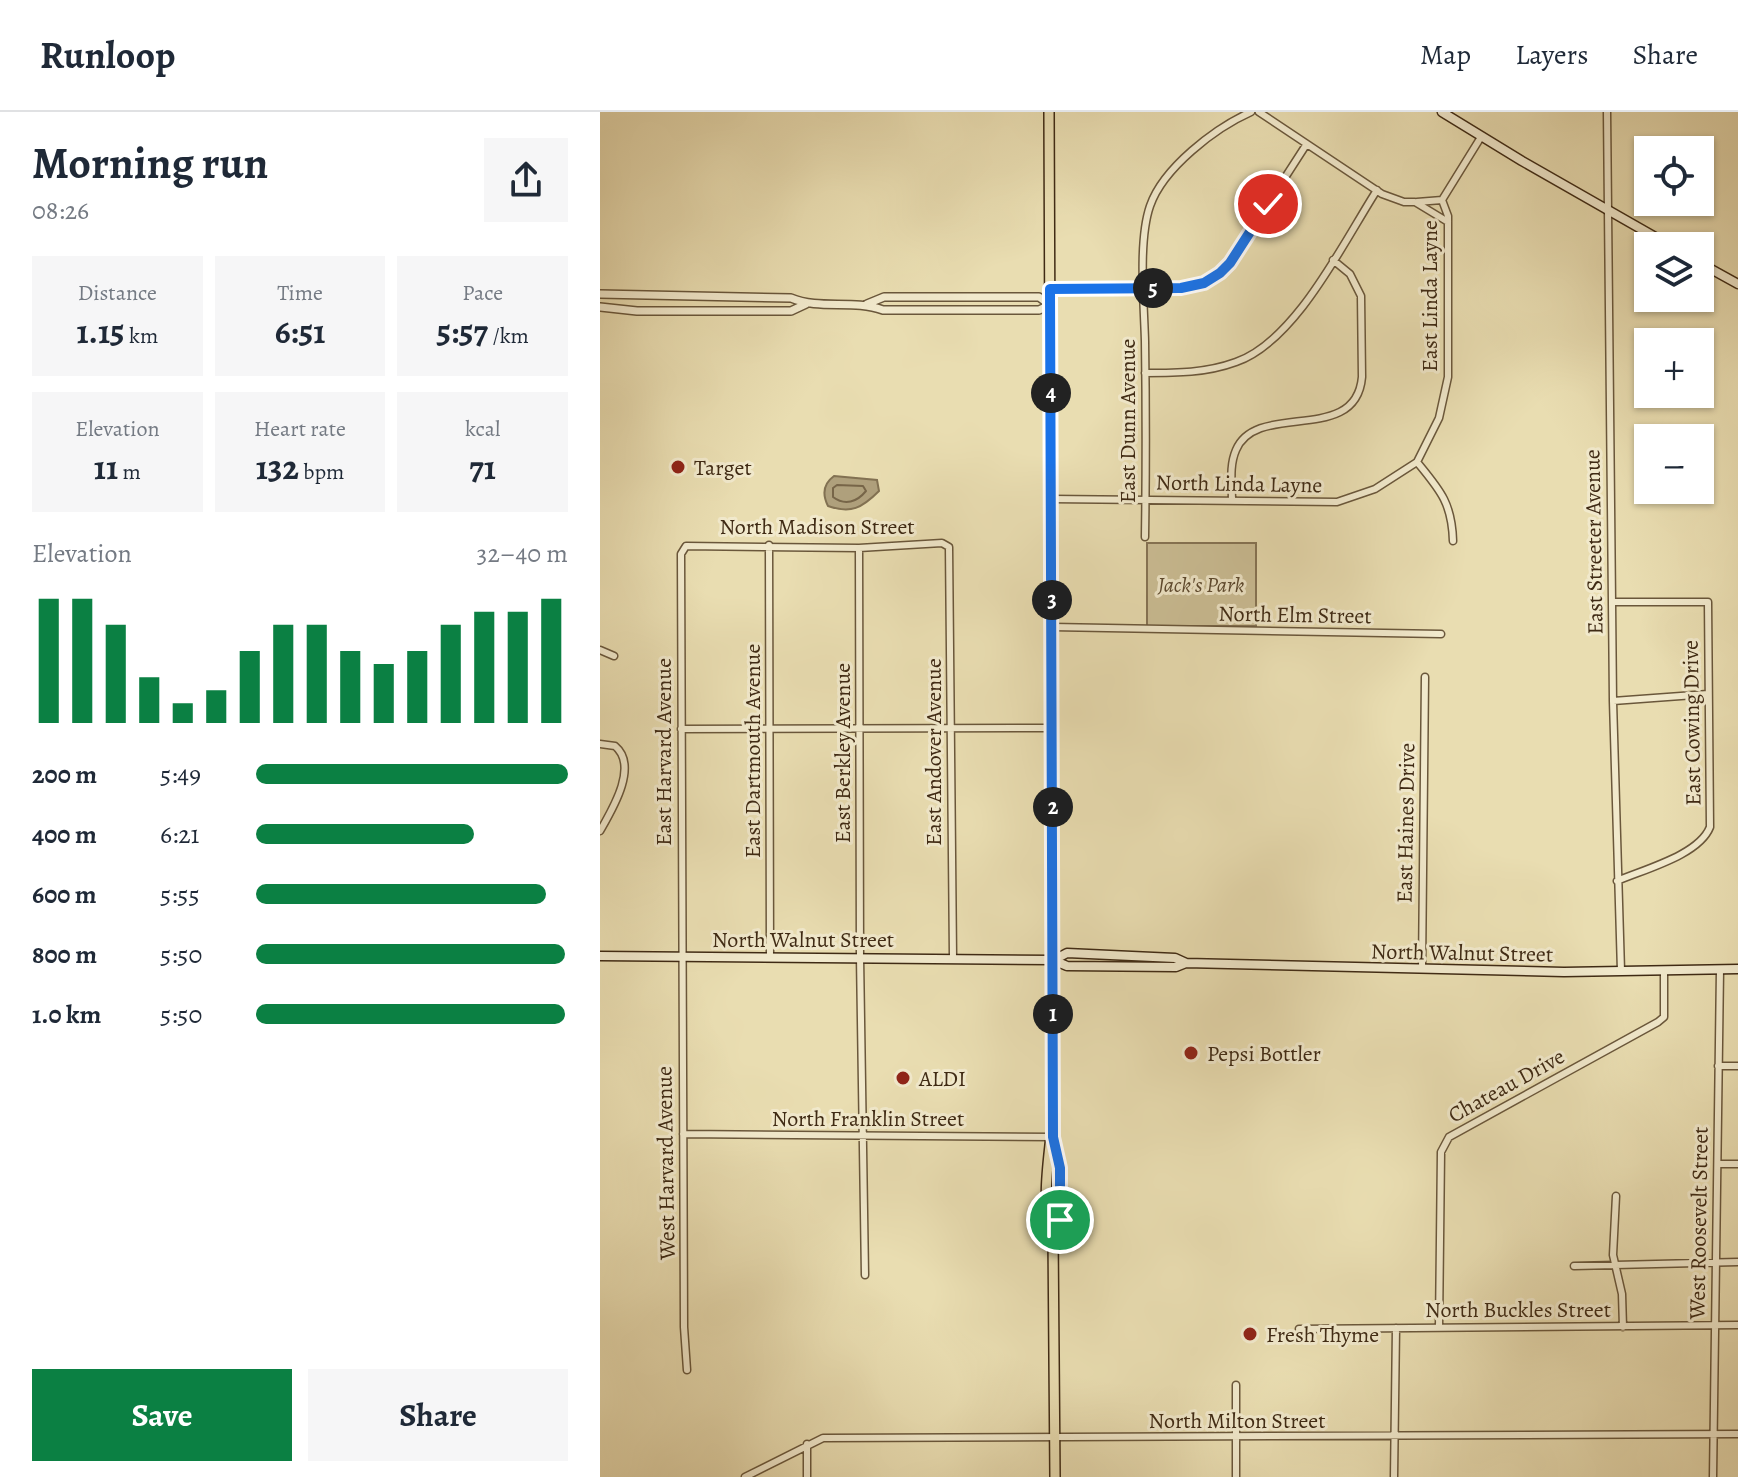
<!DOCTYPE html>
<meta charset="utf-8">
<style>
body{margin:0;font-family:Alegreya,serif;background:#f6f6f7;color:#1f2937;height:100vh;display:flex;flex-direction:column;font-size:30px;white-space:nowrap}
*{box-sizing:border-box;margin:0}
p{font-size:26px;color:#747a83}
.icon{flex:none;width:44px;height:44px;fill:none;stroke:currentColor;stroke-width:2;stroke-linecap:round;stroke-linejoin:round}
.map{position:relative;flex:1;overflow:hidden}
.side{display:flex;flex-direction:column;background:#fff;width:600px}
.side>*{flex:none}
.controls{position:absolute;left:1034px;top:24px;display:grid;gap:16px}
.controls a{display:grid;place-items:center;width:80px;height:80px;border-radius:0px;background:#fff;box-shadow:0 2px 6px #0004;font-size:40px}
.pin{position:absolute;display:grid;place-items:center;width:68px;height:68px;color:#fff;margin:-34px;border:4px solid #fff;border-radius:50%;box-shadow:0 2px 8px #0007}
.km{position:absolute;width:40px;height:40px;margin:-20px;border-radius:50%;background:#222;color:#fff;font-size:22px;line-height:40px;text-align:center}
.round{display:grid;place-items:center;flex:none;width:84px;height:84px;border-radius:0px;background:#f6f6f7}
.summary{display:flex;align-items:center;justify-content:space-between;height:136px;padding:0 32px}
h1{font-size:44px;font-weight:600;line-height:60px}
.metrics{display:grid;grid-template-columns:repeat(3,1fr);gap:12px;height:136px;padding:8px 32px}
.metrics div{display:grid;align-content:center;border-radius:0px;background:#f6f6f7;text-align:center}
.metrics b{font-size:34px;font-weight:600}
.metrics small{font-size:22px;font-weight:400}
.metrics p{font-size:22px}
.chart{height:224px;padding:16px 32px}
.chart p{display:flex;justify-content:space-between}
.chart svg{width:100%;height:144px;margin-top:8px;stroke:#0b8043;stroke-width:6}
.cta{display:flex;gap:16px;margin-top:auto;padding:16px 32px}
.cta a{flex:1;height:92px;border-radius:0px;background:#0b8043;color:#fff;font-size:32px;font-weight:600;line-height:92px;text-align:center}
.cta a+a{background:#f6f6f7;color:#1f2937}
ul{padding:0 32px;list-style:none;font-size:26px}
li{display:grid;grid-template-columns:128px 96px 1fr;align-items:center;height:60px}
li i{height:20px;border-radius:10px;background:#0b8043}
header{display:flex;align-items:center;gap:48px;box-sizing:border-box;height:112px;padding:0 40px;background:#fff;border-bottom:2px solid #e0e1e3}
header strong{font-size:38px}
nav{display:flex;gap:44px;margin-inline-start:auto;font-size:28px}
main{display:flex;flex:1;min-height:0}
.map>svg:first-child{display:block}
</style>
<header>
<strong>Runloop</strong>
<nav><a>Map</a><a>Layers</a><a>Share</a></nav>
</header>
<main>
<section class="side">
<div class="summary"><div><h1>Morning run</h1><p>08:26</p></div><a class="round"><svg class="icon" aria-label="share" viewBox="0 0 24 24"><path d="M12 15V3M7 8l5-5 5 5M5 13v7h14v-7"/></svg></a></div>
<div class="metrics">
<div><p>Distance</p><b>1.15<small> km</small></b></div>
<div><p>Time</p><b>6:51</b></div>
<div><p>Pace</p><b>5:57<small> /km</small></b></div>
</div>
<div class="metrics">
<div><p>Elevation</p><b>11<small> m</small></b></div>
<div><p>Heart rate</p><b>132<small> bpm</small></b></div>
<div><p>kcal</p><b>71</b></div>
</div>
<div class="chart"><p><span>Elevation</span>32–40 m</p>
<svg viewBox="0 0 160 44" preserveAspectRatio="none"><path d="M5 44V6M15 44V6M25 44V14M35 44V30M45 44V38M55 44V34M65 44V22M75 44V14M85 44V14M95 44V22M105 44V26M115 44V22M125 44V14M135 44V10M145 44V10M155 44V6"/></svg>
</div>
<ul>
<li><b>200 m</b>5:49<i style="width:100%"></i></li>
<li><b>400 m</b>6:21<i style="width:70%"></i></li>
<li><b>600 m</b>5:55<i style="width:93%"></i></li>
<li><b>800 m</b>5:50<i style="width:99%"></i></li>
<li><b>1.0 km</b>5:50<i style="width:99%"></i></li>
</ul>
<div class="cta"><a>Save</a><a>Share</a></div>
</section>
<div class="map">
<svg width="1138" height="1365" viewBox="0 0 1138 1365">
<rect width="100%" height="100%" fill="#e9ddb1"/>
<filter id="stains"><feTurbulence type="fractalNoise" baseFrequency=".0025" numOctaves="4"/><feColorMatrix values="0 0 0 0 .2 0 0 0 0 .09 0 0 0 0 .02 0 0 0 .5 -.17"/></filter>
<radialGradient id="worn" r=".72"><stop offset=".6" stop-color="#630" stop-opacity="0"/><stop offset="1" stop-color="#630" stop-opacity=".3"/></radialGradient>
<path fill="#ccbf96" stroke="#867455" stroke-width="2" d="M547,431H656V514H547Z"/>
<path fill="#afa07c" stroke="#827152" stroke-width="2" d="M234,364L277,368L279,379C262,396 251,402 228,394C222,382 223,372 234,364Z"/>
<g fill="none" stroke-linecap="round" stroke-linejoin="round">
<path stroke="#776548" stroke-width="2" d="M237,373L263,374L266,379C257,390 245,394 233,385V376Z"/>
<g stroke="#6a573b" stroke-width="9">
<path id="minor" d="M659,0L782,82L804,90H815L848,110
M1007,0L1013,589L1021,859
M817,90L842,88
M450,177L581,176L611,168L630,151L706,33
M545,261C577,261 606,261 636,250C696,229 743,131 777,78
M817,350C840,378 852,391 853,429
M451,387L737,390L775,377L817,350L839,306L848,265V104L842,88L881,25
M632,389C632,372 629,354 636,338C657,288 756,334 762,265L761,184L750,162L733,148
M545,425C546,360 546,294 545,229C544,191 538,129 550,94C563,56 615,16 651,0
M169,433L170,845
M259,436L260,845L265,1163
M1012,490H1108L1110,715C1099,743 1045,757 1017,769
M452,515L841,522
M0,538L14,544
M1013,589L1108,582
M81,617L452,616
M0,632L15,634C39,654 12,698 0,719
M822,857L825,565
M1118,954H1138
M83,1022L453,1025
M1118,1052H1138
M1016,1084L1013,1143L1022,1182L1023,1215
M974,1154L1138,1150
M839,1215L841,1040L849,1025L1058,910L1064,905V858
M699,1217L1138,1213
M87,1258L84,1215L81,442L86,434L259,436L342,431L349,435L353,845
M145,1365L223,1326L1138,1322
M207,1365V1332
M636,1365V1273
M794,1365L796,1216
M1113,1365L1120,858"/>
</g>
<g stroke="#6a573b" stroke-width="10">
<path id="tertiary" d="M0,182L191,186C220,198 253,187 283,198H439L450,193
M267,192L284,185H439L450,193
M0,195L37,199H191L206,192"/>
</g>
<g stroke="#3f2a14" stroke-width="11">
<path id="secondary" d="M842,0L922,49L1071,134
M1100,151L1138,172
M0,844L453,848L467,854L576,855L586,851L964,860L1138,857
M454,848L467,841L575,846L586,851"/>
</g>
<g stroke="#3f2a14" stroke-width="12">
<path id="primary" d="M449,0L453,993C453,1033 438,1085 453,1122L455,1365
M453,1122C467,1094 461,1058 454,1028"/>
</g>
<use href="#minor" stroke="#f1e9cc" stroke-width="6"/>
<use href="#tertiary" stroke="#f1e9cc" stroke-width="7"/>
<use href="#secondary" stroke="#f1e9cc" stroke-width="8"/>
<use href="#primary" stroke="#e9ddb1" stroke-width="9"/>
</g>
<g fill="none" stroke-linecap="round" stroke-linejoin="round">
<g stroke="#fff" stroke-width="16">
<path id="route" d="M460,1108V1056L453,1025L450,177L581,176L604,171L620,161L630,151L668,92"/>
</g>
<use href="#route" stroke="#1a73e8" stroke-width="10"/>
</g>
<g fill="#8f2418" stroke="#f1e9cc" stroke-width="3">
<circle cx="78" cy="355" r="8"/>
<circle cx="591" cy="941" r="8"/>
<circle cx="303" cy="966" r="8"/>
<circle cx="650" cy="1222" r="8"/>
</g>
<g text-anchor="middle" stroke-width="6" stroke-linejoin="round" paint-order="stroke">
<g font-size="22" fill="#3f2a14" stroke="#f1e9cc">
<text transform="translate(829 184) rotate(-90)" y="8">East Linda Layne</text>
<text transform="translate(527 309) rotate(-90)" y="8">East Dunn Avenue</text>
<text transform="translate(639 371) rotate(1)" y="8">North Linda Layne</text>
<text x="217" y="422">North Madison Street</text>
<text transform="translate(993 430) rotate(-91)" y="8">East Streeter Avenue</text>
<text transform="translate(695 502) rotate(1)" y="8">North Elm Street</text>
<text transform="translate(1091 611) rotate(-91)" y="8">East Cowing Drive</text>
<text transform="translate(152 639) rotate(-90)" y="8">East Dartmouth Avenue</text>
<text transform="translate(63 640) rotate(-90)" y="8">East Harvard Avenue</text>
<text transform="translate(333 640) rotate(-90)" y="8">East Andover Avenue</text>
<text transform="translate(242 641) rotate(-90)" y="8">East Berkley Avenue</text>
<text transform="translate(805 711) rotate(-89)" y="8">East Haines Drive</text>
<text x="203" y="835">North Walnut Street</text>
<text transform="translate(862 840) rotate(1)" y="8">North Walnut Street</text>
<text transform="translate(906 973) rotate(-29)" y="8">Chateau Drive</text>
<text x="268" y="1014">North Franklin Street</text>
<text transform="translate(65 1051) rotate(-91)" y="8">West Harvard Avenue</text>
<text transform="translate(1098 1111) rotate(-89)" y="8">West Roosevelt Street</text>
<text x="918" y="1205">North Buckles Street</text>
<text x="637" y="1316">North Milton Street</text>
</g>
<g font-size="22" fill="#3f2a14" stroke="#f1e9cc" text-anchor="start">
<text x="94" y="363">Target</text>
<text x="607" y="949">Pepsi Bottler</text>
<text x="319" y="974">ALDI</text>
<text x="666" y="1230">Fresh Thyme</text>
</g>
<g font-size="22" font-style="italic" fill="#5b482e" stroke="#f1e9cc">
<text x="601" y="480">Jack's Park</text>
</g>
</g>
<rect width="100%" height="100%" filter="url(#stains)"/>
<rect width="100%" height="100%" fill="url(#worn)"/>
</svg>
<div class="controls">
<a><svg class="icon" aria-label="locate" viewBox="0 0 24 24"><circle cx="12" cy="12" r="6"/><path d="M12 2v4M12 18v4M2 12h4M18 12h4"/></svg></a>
<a><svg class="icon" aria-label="layers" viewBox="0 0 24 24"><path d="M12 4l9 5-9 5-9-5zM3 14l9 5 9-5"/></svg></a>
<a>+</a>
<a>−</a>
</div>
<div class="pin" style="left:460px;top:1108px;background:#1e9e55"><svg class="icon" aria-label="arrive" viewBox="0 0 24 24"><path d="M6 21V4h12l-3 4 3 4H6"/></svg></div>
<div class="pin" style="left:668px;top:92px;background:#d93025"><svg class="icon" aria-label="check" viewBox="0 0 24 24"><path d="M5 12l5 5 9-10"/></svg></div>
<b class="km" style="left:453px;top:902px">1</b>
<b class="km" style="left:453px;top:695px">2</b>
<b class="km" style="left:452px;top:488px">3</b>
<b class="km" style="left:451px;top:281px">4</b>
<b class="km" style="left:553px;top:176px">5</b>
</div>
</main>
